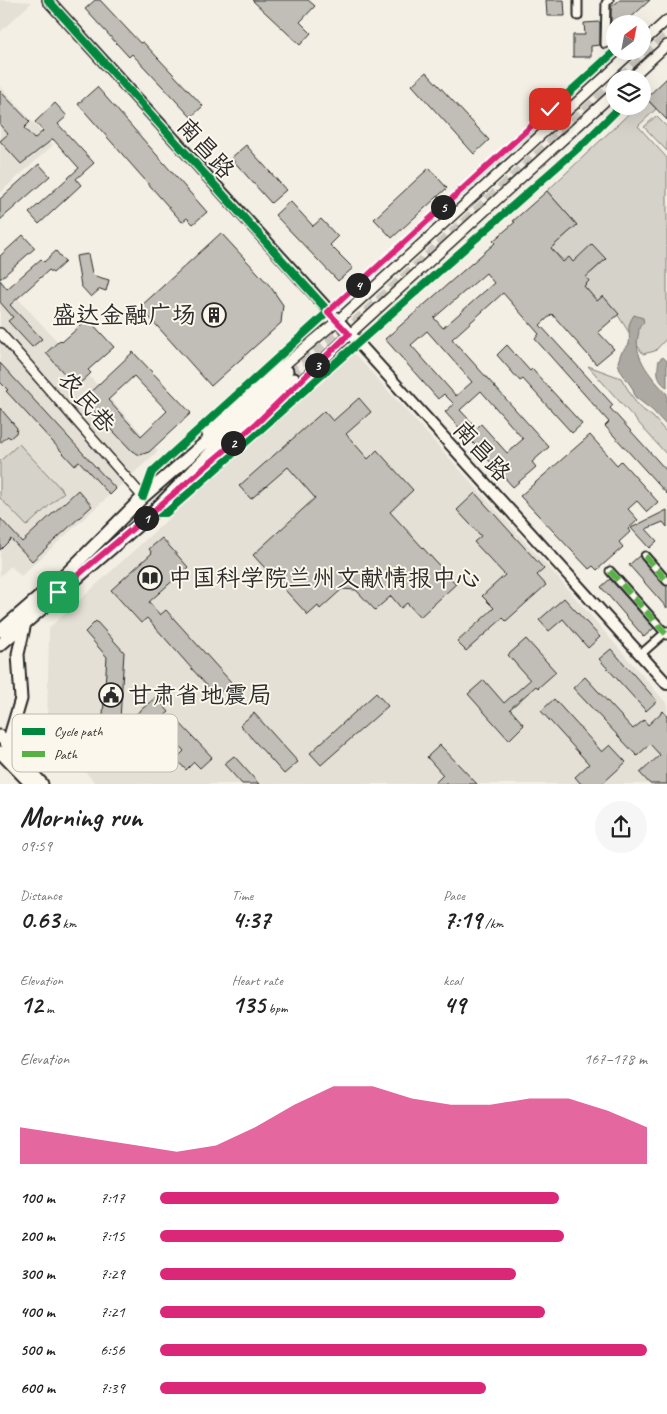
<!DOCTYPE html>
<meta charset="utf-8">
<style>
body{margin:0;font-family:Caveat,"LXGW WenKai TC",sans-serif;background:#f6f6f6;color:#222;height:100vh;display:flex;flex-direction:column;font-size:19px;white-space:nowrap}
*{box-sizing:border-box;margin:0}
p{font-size:16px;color:#767676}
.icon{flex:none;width:28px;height:28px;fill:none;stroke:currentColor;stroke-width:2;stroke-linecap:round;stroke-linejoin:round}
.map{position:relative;height:784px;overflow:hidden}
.drawer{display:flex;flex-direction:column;background:#fff;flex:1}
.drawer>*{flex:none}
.needle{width:32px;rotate:32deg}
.fabs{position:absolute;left:606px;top:15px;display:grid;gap:10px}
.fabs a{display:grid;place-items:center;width:45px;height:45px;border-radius:50%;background:#fff;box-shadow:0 5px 20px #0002;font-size:25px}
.pin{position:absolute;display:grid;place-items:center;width:42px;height:42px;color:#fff;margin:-21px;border-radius:10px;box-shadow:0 2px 8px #0006}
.km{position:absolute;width:25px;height:25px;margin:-12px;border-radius:50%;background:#222;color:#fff;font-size:14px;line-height:25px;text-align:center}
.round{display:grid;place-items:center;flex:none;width:52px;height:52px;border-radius:26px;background:#f6f6f6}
.overview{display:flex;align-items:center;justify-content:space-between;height:85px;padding:0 20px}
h1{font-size:28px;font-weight:600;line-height:38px}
.metrics{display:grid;grid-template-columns:repeat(3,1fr);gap:8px;height:85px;padding:5px 20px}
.metrics div{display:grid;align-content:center}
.metrics b{font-size:25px;font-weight:600}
.metrics small{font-size:14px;font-weight:400}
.metrics p{font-size:14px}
.chart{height:140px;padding:10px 20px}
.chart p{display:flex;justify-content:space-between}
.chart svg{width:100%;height:90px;margin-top:5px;fill:#db2777;opacity:.7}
ul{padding:0 20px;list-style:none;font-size:16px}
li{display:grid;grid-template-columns:80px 60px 1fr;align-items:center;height:38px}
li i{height:12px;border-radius:6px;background:#db2777}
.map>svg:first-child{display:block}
</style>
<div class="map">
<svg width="667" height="784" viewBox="0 0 667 784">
<rect width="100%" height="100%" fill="#f3efe4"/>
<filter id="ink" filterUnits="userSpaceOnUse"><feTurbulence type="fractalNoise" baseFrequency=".02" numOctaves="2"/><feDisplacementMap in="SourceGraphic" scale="10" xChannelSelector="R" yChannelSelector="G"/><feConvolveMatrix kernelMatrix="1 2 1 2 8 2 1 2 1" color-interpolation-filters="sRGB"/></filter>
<g filter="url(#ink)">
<path fill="#e4e0d6" d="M0,0L32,2L0,32Z
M0,86L53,145L0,193Z
M0,279L158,451L21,576L11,566L0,576Z
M352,351L560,580L667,704V784H96L47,727L49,628Z"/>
<path fill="#d5d2c9" stroke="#807e7a" d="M646,98L656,109L638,126L667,158V338L655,351L643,354C629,334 619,314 603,296L597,301L584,286L589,281L584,275L592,272L606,259C578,265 571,271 551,248L577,225L547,191L637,106H642L643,101Z
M656,116L667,127V151L644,127Z
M588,366L621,378L638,406L653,417L667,433V455Z
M19,444L64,492L27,526L0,498V461Z"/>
<path fill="#aca9a2" stroke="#787772" d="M634,315L643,318L644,323C637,327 640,330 638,336C633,358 653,379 667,394V426L652,410L635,397L633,389L620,370L618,362L621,353L629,344C631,331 625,328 634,315Z
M663,357L667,361V387C656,381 657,370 659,360Z"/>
<path fill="#c0beb6" stroke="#2b2b2b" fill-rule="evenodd" d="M95,0H100L140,43L143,42L203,106L191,117L132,54L129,57L85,9Z
M252,0H308L315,6L300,22L311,33L300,45Z
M546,0H564L565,16H547Z
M620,0H650L624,24H615V35L611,34V7Z
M600,22V45L591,46V57H573V35H585L584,23Z
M426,72L489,140L474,154L412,85Z
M667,78V120L646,98Z
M97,87L207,212L193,224L187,218L182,222L78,104Z
M0,91L30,122L24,128L34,139L43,131L35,122L55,103L67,116L58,124L94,163L76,179L81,185L39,224L29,213L79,168L53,139L21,164L0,141L8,134L0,125Z
M246,145L286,190L271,203L231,158Z
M39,164L50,176L0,220V199Z
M429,168L447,188L392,238L374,219Z
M547,191L577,225L551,248L563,262L569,257L573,262L592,244L606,259L586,277L589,281L584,286L597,301L603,296L619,314L598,332L614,349L596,364L552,314L540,325L613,405L610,408L667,471V494L605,426L609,422L535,339L539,334L503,293L452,339L549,447L532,462L536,467L513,487L445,412L454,404L444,394L438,399L385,339L495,243L493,241L515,222L513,221ZM486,273L494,283L443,328L434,318ZM427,331L472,382L456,396L411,345ZM481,391L523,439L507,453L481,424L477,428L460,410Z
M290,201L313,226L321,219L338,237L330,245L353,268L338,281L275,215Z
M221,233L270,286L283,305L281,323L211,386L140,307Z
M23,235L35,248L0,279V256Z
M56,251L65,262L53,273L49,270L10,305L42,339L32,347L8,321L13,317L0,302V280L7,289L41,259L44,262Z
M88,254L92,273L95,276L109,280L106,291L100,289L91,297L81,286L76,256Z
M88,319L114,347L88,370L91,373L76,387L46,353L60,340L62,342Z
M507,345L530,371L532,369L582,424L572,433L523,379L520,381L497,355Z
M133,352L191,413L149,452L140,455L132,451L83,399ZM134,376L167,411L141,436L108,400Z
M0,363L116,489L110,495L79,461L74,465L6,391L8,390L0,382Z
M359,398L371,412L346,434L368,459L377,450L413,490L390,512L456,584L420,617L407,603L401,608L391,596L375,610L356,590L342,589L320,609L318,606L308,615L253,555L315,498L288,467L251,499L239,486L324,411L333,421Z
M0,408L17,428L16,433L10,438L8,436L0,443Z
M590,435L617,465L621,461L658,502L647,512L637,501L628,509L638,520L628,529L630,532L619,542L623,547L597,570L593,566L589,569L520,496Z
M78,490L92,506L32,561L11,539L0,550V518L22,542Z
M475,493L544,569L537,575L546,585L506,621L503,618L466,651L457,642L494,608L482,596L505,575L474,542L481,536L457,510Z
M667,510V527L663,522L646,529L657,541L649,548L631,528Z
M162,538L188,567L149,602L160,615L166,610L231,682L216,696L147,618L141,623L111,590L152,553L149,549Z
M639,556L667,587V608L629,565Z
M610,579L654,628L644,637L601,587Z
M564,598L600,637L588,648L563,619L549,631L539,620Z
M96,621L124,652L119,737L90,763L79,750L102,730L107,657L85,632Z
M526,639L556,672L538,688L536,686L510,709L524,725L509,740L468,694L484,680L504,703L530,680L508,655Z
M611,649L657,701L646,711L599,659Z
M585,677L633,729L644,720L648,725L663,711L667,716V784H650L640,773L660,755L650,744L637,756L573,688Z
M376,693L388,706L321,765L310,753Z
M156,697L169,712L148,730L135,715Z
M554,699L602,752L610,745L626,762L602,784H581L575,777L589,764L541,711Z
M254,713L298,762L284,774L240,725Z
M176,719L212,757L200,768L194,762L186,770L176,759L184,751L176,742L167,750L156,738Z
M440,745L477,784H434L443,775L427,757Z
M234,756L259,784H242L224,764Z"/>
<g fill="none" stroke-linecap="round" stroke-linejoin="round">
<path stroke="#cbc8bf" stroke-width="11" stroke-dasharray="11 5.5" stroke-linecap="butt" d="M621,79L667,37
M287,371L332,330
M294,379L615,84"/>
<g stroke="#2b2b2b" stroke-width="11">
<path id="minor" d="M578,16V0
M605,44L606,3L609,0
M645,556L667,581
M610,571L667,635
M641,654L667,631"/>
</g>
<g stroke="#2b2b2b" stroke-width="12">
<path id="tertiary" d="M642,43L667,20
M630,79L667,45
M0,333L143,497
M207,434L239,403L337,321L633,51
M194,476L257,423L349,335L615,92"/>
</g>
<g stroke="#2b2b2b" stroke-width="14">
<path id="secondary" d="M48,0L667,684"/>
</g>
<g stroke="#2b2b2b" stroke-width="15">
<path id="primary" d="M0,631L66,574L143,497L287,371
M0,645L152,513L218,445L294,379
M0,736L42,784
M0,752L31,784
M18,758L12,748L10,736L21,699L18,654L25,623"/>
</g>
<use href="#minor" stroke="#fbf7ec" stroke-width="7"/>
<use href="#tertiary" stroke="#fbf7ec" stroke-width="9"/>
<use href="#secondary" stroke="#fbf7ec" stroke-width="10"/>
<use href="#primary" stroke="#fbf7ec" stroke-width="11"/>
<path stroke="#56b246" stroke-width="6" stroke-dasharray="12 6" stroke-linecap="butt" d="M645,556L667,581
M610,571L667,635"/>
<g stroke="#fbf7ec" stroke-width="11">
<path id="cycleway" d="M48,0L337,321
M143,497L152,472L615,51
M152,513H166L586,141L621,106"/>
</g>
<use href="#cycleway" stroke="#00873e" stroke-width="8"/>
</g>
</g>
<g fill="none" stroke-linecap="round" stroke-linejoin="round" filter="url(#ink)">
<g stroke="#fff" stroke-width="10">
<path id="route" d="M58,592L257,423L349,334L328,312L550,109"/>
</g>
<use href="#route" stroke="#db2777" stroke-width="6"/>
</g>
<defs>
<g id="building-ring" transform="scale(1.25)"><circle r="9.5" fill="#fbf7ec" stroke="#2b2b2b" stroke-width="1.5"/><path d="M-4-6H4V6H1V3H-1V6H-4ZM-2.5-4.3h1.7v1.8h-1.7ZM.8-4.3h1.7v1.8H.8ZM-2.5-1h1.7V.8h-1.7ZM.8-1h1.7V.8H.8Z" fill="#2b2b2b"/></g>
<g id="library-ring" transform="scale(1.25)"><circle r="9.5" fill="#fbf7ec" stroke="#2b2b2b" stroke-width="1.5"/><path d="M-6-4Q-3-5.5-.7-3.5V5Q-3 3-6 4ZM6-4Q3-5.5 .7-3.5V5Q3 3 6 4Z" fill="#2b2b2b"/></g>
<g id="civic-ring" transform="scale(1.25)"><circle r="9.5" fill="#fbf7ec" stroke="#2b2b2b" stroke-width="1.5"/><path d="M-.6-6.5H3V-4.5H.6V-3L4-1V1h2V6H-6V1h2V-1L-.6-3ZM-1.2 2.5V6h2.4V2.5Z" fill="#2b2b2b"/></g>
</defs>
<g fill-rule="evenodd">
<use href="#building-ring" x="214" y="315"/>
<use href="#library-ring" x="150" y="578"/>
<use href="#civic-ring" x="111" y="695"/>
</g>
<g text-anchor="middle" stroke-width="4" stroke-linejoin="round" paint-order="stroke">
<g font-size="24" fill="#2b2b2b" stroke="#fbf7ec">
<text transform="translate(206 148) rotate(48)" y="8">南昌路</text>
<text transform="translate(87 402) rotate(49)" y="8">农民巷</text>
<text transform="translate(482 451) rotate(48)" y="8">南昌路</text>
</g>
<g font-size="24" fill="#2b2b2b" stroke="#fbf7ec" text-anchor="start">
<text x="196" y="323" text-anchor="end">盛达金融广场</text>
<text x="168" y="586">中国科学院兰州文献情报中心</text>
<text x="128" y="703">甘肃省地震局</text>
</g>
</g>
<rect x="12" y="714" width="166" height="58" rx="8" fill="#fbf7ec" stroke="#bdbab2" stroke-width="1"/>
<rect x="22" y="728" width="23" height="7" fill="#00873e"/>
<rect x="22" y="751" width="23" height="6" fill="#56b246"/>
<g font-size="14" fill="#2b2b2b">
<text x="54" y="736">Cycle path</text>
<text x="54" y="759">Path</text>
</g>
</svg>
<div class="fabs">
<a><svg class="needle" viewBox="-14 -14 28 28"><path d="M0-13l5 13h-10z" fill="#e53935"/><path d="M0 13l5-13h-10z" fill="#767676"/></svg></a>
<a><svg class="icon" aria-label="layers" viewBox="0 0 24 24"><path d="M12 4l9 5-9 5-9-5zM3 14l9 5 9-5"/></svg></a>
</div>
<div class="pin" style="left:58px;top:592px;background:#1e9e55"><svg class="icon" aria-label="arrive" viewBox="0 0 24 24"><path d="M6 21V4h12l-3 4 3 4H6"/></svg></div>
<div class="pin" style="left:550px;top:109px;background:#d93025"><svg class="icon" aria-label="check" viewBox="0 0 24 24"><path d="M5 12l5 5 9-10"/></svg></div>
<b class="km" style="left:146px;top:518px">1</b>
<b class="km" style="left:233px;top:443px">2</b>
<b class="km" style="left:317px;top:365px">3</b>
<b class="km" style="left:358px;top:285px">4</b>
<b class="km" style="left:443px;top:207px">5</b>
</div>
<section class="drawer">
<div class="overview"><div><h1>Morning run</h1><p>09:59</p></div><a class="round"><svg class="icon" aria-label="share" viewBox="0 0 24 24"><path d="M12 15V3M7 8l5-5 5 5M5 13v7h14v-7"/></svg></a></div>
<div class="metrics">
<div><p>Distance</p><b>0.63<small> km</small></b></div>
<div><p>Time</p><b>4:37</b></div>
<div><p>Pace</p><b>7:19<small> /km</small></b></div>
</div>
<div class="metrics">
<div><p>Elevation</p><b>12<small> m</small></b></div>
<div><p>Heart rate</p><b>135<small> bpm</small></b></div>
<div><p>kcal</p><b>49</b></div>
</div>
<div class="chart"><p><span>Elevation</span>167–178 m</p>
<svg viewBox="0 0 160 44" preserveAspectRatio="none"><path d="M0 44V26L10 29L20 32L30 35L40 38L50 35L60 26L70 15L80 6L90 6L100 12L110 15L120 15L130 12L140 12L150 18L160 26V44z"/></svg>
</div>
<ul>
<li><b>100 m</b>7:17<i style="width:82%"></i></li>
<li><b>200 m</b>7:15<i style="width:83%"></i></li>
<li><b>300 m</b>7:29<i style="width:73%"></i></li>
<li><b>400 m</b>7:21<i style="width:79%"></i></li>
<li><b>500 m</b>6:56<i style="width:100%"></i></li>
<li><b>600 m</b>7:39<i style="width:67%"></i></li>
</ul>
</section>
